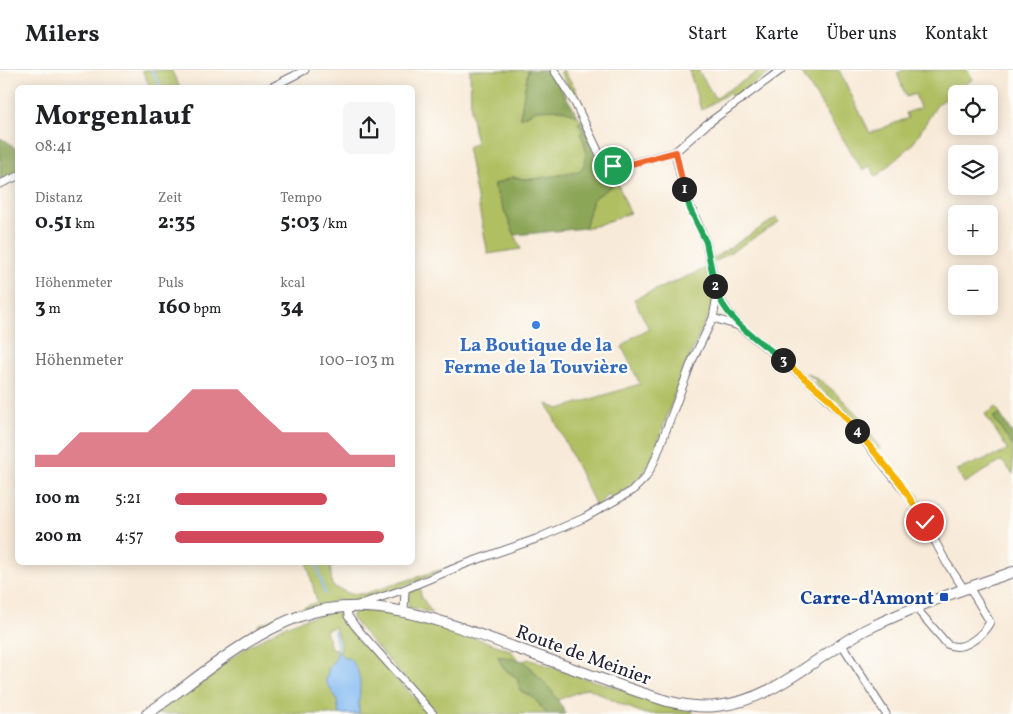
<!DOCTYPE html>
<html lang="de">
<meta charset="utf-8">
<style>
body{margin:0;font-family:Vollkorn,serif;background:#f6f6f6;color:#202124;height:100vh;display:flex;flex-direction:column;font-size:19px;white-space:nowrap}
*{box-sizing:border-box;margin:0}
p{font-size:16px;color:#757577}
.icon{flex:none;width:28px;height:28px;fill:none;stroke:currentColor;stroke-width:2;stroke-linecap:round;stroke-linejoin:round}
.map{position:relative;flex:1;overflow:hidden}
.details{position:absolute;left:15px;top:15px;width:400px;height:480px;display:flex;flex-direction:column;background:#fff;border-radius:8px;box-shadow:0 2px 12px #0003}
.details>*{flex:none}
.buttons{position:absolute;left:948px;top:15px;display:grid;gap:10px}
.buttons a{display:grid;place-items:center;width:50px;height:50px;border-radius:8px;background:#fff;box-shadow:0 2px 12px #0003;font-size:25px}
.pin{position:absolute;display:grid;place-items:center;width:42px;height:42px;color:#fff;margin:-21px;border:2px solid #fff;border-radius:50%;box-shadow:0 1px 5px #0007}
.km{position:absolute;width:25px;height:25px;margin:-12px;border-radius:50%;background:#222;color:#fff;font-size:14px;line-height:25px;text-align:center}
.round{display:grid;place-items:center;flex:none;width:52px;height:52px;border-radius:8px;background:#f6f6f6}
.summary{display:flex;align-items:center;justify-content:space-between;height:85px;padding:0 20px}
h1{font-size:28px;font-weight:700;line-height:38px}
.figures{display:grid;grid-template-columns:repeat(3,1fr);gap:8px;height:85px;padding:5px 20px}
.figures div{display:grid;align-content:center}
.figures b{font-size:21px;font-weight:700}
.figures small{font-size:14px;font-weight:400}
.figures p{font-size:14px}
.chart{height:140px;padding:10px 20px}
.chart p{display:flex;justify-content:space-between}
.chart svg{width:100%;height:90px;margin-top:5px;fill:#d1495b;opacity:.7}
ul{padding:0 20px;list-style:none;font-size:16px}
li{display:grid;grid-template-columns:80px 60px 1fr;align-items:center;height:38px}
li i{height:12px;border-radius:6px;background:#d1495b}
header{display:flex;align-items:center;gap:30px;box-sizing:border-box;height:70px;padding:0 25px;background:#fff;border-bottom:1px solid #e0e0e0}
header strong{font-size:24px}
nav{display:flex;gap:28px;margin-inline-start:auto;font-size:18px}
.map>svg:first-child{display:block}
</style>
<header>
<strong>Milers</strong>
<nav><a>Start</a><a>Karte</a><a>Über uns</a><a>Kontakt</a></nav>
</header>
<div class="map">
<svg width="1013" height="644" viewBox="0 0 1013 644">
<rect width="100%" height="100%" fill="#fdfcf7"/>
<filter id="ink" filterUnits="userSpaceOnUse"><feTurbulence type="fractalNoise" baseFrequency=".02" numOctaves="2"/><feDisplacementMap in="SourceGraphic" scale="10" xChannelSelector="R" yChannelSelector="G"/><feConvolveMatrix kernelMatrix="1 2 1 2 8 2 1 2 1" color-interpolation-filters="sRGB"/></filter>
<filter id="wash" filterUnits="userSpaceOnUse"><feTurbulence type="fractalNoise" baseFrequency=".0096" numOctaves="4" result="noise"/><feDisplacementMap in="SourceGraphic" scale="20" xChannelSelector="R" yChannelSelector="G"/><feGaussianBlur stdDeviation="1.12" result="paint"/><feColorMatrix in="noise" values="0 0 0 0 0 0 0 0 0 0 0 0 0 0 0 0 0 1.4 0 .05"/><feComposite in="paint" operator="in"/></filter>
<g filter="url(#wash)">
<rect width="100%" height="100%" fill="#f8ead8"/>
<path fill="#b0bf62" stroke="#69704e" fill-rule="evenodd" d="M142,0H171L180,17H150Z
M470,0H528L520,47L537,40L561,39L578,46L582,51L583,63H580C587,74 590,94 578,102L535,109H523L513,107L493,115L521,179L488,184L467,77L476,73L471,41Z
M563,0L575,18L587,48L560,2Z
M689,0H698L715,28L761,0H773L733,28L729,23L701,40Z
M804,0H839L870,63L908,48L906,43L920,38L915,24L906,27L897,3L904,0H967L973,9L937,35L912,75L876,107L870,96L863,101L801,2Z
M617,112L630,143L595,156L585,158L593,129Z
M776,148L779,152L715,192L712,189Z
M707,198L713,225L711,244L706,250L683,301L651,391C642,409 629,417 613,428L607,424L597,438L547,334L559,339L640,314L622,277L634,266L649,259L634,229Z
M806,303C829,312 847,335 865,352L863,353L880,378L879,380L863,360L814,313L816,310Z
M996,337L1000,344L994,347L1013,377V404L1002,391L964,413L957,400L1008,380L985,344Z
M307,493H330L332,516L351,524H364L452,496C432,505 364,536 344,532C341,531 339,530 337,529L333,532L303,540L258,558V555L317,532Z
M420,516L421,526L432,543L409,537C405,526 411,521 420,516Z
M355,541H373L402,545L436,554L510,580L520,591L498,586L503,598L517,608L521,621L534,628L547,644H437L358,556L352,548V544Z
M332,542C342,542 344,546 349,555L429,644H152L246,578L283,557L304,549ZM335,557L341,579V580L331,578L326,560Z
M528,589L587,609L691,639L693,644H645L618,633L588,618L558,630L542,610L524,591Z"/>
<path fill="#8ca658" stroke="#57644a" d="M528,0H549L578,46L561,39L537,40L520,48Z
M582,51L598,94L613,100L617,112L593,129L585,158L515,165L493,115L513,107L523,109H535L578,102C590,94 587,74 580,64L583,62L578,53Z
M0,68L8,72L18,81L17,102L0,110Z
M1000,344L1013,365V377L993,347Z
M498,586L524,591L552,621L566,644H547L534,628L521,621L517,608L503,598Z"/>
<path fill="#84bbf3" stroke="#536e97" d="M339,581L340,584L344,588H348C366,602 358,625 359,644H339L337,629L326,612V608L329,598L337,586L336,582Z"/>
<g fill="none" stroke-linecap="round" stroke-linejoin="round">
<path stroke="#84bbf3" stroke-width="2" d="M152,0L161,18
M316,492L325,524
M334,561L338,580"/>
</g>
</g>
<g filter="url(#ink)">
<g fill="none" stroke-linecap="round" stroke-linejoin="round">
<g stroke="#6d6872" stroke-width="9">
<path id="street" d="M554,0L575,33L601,87L610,95L618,97L675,82L707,54L781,0
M270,18L305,0
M675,82L684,121L706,172L710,191L717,226L713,248L739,256L813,315L842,343L911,429L925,452L946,492L964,519
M0,114L18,106
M718,226L729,243L739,255
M358,535L405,519L465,494L536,469L584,448L632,421L646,407L654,392L692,291L713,248
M347,536L348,546L355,556L433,644
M916,538L947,574C963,583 983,565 990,552L969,517
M404,542L405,519
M841,573L886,644"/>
</g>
<g stroke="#6d6872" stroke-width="12">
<path id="secondary" d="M147,644C196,610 243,567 300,546C372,521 445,552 513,577C564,595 615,615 667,631C683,635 700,638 716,636C773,632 818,584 867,559C914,536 964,519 1013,502"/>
</g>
<use href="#street" stroke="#fff" stroke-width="7"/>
<use href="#secondary" stroke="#fff" stroke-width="10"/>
</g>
</g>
<g fill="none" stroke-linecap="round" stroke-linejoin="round" filter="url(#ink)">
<g stroke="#fff" stroke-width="10">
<path id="split-1" d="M613,96H624L676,82L684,119"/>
</g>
<g stroke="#fff" stroke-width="10">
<path id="split-2" d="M684,119L690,139L706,172L715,216"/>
</g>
<g stroke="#fff" stroke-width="10">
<path id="split-3" d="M715,216C724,250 757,269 783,290"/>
</g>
<g stroke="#fff" stroke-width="10">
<path id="split-4" d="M783,290L830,330L857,361"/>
</g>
<g stroke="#fff" stroke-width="10">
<path id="split-5" d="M857,361L900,413L925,452"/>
</g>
<use href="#split-1" stroke="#f0652b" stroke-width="6"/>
<use href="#split-2" stroke="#22a559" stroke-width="6"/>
<use href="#split-3" stroke="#22a559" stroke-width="6"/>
<use href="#split-4" stroke="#f5b400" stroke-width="6"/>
<use href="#split-5" stroke="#f5b400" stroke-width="6"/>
</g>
<circle fill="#3f7fe0" stroke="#fdfcf7" stroke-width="2" cx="536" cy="255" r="5"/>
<rect fill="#1a4fb4" stroke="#fdfcf7" stroke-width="2" x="939" y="522" width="10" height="10" rx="2.5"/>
<g text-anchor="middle" stroke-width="4.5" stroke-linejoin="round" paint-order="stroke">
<g font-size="19" font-weight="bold" fill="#366cbe" stroke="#fdfcf7">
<text x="536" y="281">La Boutique de la<tspan x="536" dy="22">Ferme de la Touvière</tspan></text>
</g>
<g font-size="19" font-weight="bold" fill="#164399" stroke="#fdfcf7" text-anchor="end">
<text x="934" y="534">Carre-d'Amont</text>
</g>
<g font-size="19" fill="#22223b" stroke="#fdfcf7">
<text transform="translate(584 584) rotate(20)" y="7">Route de Meinier</text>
</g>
</g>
</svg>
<div class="buttons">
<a><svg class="icon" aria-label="locate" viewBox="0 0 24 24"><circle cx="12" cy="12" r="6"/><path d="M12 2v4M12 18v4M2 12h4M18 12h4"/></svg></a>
<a><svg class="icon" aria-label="layers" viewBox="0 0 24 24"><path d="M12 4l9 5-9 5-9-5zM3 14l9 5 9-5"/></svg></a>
<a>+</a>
<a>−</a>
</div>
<div class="pin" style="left:613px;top:96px;background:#1e9e55"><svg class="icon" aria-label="arrive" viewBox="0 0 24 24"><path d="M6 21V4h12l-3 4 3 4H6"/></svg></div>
<div class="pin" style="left:925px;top:452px;background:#d93025"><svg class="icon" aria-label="check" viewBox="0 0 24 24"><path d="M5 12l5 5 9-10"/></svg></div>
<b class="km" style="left:684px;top:119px">1</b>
<b class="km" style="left:715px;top:216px">2</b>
<b class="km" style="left:783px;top:290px">3</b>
<b class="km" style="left:857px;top:361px">4</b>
<section class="details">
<div class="summary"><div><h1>Morgenlauf</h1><p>08:41</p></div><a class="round"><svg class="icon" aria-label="share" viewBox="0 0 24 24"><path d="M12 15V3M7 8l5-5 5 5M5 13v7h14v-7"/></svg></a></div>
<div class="figures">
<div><p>Distanz</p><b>0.51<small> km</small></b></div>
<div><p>Zeit</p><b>2:35</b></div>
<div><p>Tempo</p><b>5:03<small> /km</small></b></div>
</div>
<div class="figures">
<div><p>Höhenmeter</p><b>3<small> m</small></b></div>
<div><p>Puls</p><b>160<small> bpm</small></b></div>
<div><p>kcal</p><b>34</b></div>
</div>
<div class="chart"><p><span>Höhenmeter</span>100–103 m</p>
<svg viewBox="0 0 160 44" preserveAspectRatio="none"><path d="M0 44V38L10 38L20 27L30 27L40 27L50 27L60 17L70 6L80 6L90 6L100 17L110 27L120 27L130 27L140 38L150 38L160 38V44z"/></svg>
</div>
<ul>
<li><b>100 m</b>5:21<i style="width:69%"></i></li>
<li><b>200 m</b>4:57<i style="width:95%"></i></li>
</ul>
</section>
</div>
